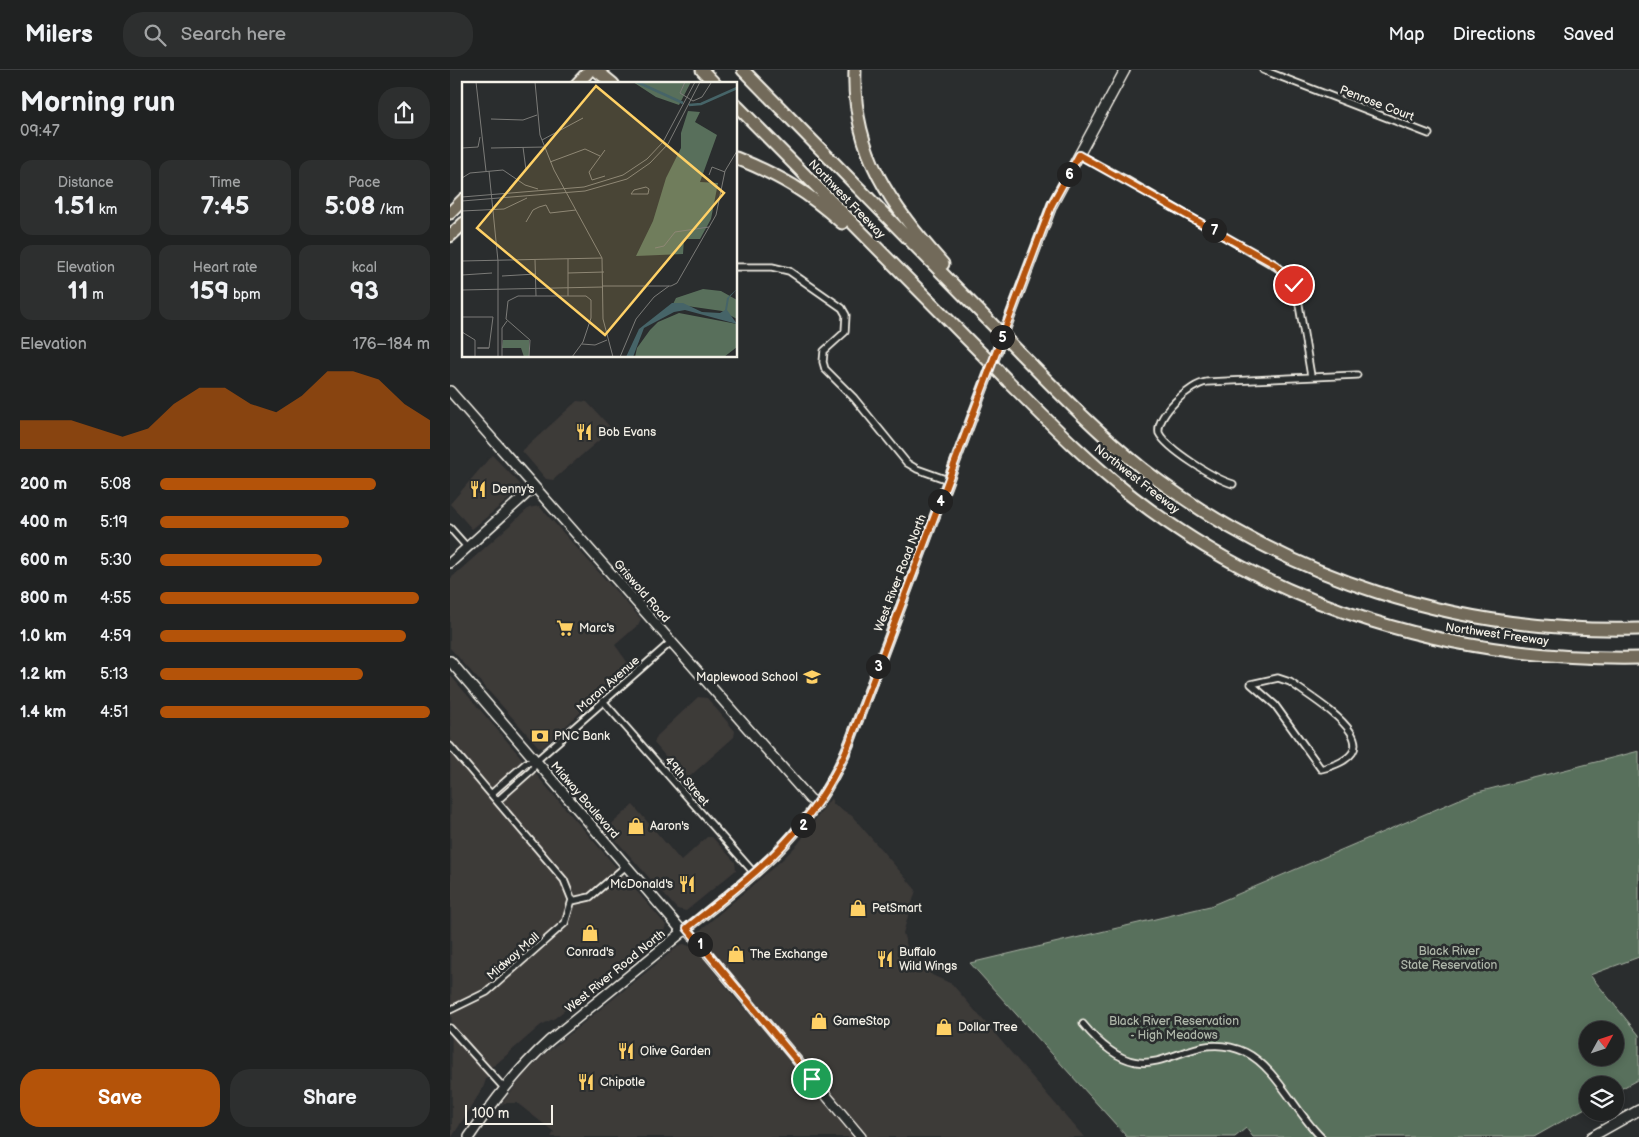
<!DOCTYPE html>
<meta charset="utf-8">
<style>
body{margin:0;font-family:"Balsamiq Sans",sans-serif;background:#2d2f2f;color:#f1f3f6;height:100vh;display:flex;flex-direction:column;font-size:19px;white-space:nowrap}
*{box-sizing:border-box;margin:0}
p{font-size:16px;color:#a2a4a5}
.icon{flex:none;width:28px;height:28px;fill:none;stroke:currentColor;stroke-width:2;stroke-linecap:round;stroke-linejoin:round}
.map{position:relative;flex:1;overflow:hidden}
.drawer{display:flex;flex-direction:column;background:#202222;width:450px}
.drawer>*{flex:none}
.needle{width:32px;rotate:50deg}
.controls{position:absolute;left:1129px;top:951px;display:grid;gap:10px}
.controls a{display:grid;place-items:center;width:45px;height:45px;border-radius:50%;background:#202222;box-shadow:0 2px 8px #0003,0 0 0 1px #3d3f40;font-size:25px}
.scale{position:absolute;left:15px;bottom:12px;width:88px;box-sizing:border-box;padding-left:5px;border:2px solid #f4f1e8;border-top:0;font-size:14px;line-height:18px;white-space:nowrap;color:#f4f1e8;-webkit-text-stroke:4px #2a2d2e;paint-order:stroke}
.pin{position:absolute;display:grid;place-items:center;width:42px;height:42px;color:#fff;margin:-21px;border:2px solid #fff;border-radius:50%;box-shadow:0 1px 5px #0007}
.km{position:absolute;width:25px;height:25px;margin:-12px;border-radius:50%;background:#222;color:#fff;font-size:14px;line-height:25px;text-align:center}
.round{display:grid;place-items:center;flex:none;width:52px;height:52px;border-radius:20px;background:#2d2f2f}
.summary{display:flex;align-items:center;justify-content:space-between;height:85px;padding:0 20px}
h1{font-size:28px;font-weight:700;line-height:38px}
.figures{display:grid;grid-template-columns:repeat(3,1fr);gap:8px;height:85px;padding:5px 20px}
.figures div{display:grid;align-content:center;border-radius:12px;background:#2d2f2f;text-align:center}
.figures b{font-size:25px;font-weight:700}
.figures small{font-size:14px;font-weight:400}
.figures p{font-size:14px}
.chart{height:140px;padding:10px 20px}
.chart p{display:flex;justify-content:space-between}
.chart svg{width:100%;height:90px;margin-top:5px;fill:#b45309;opacity:.7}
.button{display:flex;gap:10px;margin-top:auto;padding:10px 20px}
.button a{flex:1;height:58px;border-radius:20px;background:#b45309;color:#fff;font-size:20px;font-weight:700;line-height:58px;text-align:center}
.button a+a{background:#2d2f2f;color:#f1f3f6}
ul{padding:0 20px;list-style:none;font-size:16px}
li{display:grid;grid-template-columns:80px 60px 1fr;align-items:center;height:38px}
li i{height:12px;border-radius:6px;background:#b45309}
header{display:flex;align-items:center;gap:30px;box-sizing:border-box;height:70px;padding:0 25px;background:#202222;border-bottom:1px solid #3d3f40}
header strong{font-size:24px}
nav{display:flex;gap:28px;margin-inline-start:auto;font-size:18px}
.search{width:350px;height:45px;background:#2d2f2f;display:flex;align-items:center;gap:12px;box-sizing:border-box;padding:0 18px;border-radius:20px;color:#a2a4a5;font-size:19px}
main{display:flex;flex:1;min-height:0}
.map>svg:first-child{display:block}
</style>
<header>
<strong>Milers</strong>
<div class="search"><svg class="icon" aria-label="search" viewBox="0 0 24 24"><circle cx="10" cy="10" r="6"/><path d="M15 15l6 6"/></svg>Search here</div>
<nav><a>Map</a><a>Directions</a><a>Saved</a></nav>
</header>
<main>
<section class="drawer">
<div class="summary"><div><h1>Morning run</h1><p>09:47</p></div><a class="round"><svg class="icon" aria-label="share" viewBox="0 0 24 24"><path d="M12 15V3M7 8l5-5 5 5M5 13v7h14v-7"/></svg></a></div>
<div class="figures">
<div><p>Distance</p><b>1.51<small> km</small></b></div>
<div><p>Time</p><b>7:45</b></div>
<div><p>Pace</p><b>5:08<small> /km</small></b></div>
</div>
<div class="figures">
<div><p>Elevation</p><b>11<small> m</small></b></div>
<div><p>Heart rate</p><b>159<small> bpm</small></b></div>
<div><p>kcal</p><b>93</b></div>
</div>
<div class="chart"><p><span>Elevation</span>176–184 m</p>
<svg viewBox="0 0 160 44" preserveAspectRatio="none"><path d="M0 44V30L10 30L20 30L30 34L40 38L50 34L60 22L70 14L80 14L90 22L100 26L110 18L120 6L130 6L140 10L150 22L160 30V44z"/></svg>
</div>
<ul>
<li><b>200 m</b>5:08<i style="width:80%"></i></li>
<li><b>400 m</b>5:19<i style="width:70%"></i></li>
<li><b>600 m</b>5:30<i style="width:60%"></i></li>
<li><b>800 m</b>4:55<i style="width:96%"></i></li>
<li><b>1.0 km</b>4:59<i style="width:91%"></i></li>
<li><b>1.2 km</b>5:13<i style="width:75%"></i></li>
<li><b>1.4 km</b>4:51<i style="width:100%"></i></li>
</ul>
<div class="button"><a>Save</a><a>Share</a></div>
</section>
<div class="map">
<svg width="1189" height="1067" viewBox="0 0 1189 1067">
<rect width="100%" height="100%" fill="#2a2d2e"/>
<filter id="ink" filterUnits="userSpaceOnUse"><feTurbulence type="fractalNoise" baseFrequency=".02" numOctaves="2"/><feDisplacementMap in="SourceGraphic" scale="10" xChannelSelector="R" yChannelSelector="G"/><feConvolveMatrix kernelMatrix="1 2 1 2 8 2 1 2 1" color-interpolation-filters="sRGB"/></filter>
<g filter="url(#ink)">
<path fill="#3e3a39" d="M127,331L137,332L162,359L103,410L96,409L72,381Z
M42,385L70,414L71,419L22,459L0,434Z
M89,436L191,549L188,555L165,575L180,596L142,626L145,629L92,678L88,676L0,578V509L79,438Z
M0,605L216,855L214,861L105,948L91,955L45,995L40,997L33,1018L2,1067Z
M248,627L257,628L285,661L284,667L238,708H234L204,673L207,666Z
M381,728L383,734L402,746L466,820L453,863L457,876L482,905L502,914L634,1067H415L294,922L248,862L333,789L348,774Z
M183,735L231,791L257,767H262L285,792L286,800L236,841L227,839L156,759Z
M234,874L246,879L284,927L351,1001L407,1067H101L104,1062L67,1033H54L50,1036L75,1004L95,984L230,875Z"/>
<path fill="#586f5b" stroke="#a6b0a2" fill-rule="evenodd" d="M1189,681V887L1140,905L1189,965V1009L1165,1022V1015H1138L1137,1037L1084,1067H803L796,1058L785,1067H677L520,893L760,836L1024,723ZM1138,960H1165V988H1138Z"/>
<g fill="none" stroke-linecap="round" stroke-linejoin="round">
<g stroke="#f4f1e8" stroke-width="9">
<path id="street" d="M813,0L979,64
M629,85L673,108L833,201L847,223L861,306
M286,197H322L339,201L392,238L396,245L395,262L374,281L373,292L375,299L404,328L457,393L467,399L498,410
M783,414C765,409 717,379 709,363C706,345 740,314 757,312L907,305
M0,458L17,477
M828,608L840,612C868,633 951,679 871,699L825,635L801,614Z
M153,631L305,804
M0,676L114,810L122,830L115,853L37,922L0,940
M41,724L76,693L86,691L221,572
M47,731L82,700L86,691
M122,831L140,827L176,796
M633,954C703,1039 729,952 795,982C826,997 846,1043 871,1067
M0,958L54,1018"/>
</g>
<g stroke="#f4f1e8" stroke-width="12">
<path id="secondary" d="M0,321L360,729L368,734
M0,493L84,417
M0,591L233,862
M237,859L411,1067
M19,1067C43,1032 67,1000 99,971C144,934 189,897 235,860C306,803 363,762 399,674L602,135L675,0
M1141,1067L1189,1040"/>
</g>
<g stroke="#f4f1e8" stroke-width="15">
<path id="highway" d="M146,0L163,14
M252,0L265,14
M293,0L540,252
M405,0C402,83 441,135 493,194
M127,14L140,0
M286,35L531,283
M286,88C329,105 358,122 392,153
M0,143L14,129
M0,166L14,153
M570,283C609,323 649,364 693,399C836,509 1009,564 1189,559
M558,311C598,351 638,392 683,427C829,540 1006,591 1189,588"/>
</g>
<use href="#street" stroke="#2a2d2e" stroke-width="5.5"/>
<use href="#secondary" stroke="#2a2d2e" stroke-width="9"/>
<use href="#highway" stroke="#726b5a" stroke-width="11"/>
<g stroke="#f4f1e8" stroke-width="15" stroke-linecap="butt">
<path id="highway-bridge" d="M540,252L570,283
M531,283L558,311"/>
</g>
<use href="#highway-bridge" stroke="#726b5a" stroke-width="11"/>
</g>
</g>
<g fill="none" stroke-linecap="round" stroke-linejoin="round" filter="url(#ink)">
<g stroke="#fff" stroke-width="10">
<path id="route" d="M362,1009L237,858C307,802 363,761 399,674L602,134L629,85L826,195L844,215"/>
</g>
<use href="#route" stroke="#b45309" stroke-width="6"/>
</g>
<defs>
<g id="restaurant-bare" transform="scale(1.35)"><path d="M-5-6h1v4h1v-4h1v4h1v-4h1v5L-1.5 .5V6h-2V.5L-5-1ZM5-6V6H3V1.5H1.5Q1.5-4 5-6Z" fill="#ffd166" stroke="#2a2d2e" stroke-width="2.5" paint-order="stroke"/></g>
<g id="supermarket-bare" transform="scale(1.35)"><path d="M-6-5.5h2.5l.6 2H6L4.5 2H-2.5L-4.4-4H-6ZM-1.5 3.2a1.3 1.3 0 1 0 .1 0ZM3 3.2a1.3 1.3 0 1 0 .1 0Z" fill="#ffd166" stroke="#2a2d2e" stroke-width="2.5" paint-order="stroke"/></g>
<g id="school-bare" transform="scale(1.35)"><path d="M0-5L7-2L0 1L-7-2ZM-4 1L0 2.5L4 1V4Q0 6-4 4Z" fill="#ffd166" stroke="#2a2d2e" stroke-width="2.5" paint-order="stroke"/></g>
<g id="bank-bare" transform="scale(1.35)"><path d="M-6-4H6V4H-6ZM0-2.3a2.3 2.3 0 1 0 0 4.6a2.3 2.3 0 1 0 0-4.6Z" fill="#ffd166" stroke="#2a2d2e" stroke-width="2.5" paint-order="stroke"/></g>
<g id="shop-bare" transform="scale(1.35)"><path d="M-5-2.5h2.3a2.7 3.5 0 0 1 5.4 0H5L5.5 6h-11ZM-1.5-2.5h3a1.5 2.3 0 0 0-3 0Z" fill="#ffd166" stroke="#2a2d2e" stroke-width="2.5" paint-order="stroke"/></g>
</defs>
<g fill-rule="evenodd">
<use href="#restaurant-bare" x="134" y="362"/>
<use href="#restaurant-bare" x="28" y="419"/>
<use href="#supermarket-bare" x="115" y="558"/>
<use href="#school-bare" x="362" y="607"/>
<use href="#bank-bare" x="90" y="666"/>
<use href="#shop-bare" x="186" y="756"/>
<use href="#restaurant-bare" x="237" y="814"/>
<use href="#shop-bare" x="408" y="838"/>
<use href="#shop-bare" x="140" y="863"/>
<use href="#shop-bare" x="286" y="884"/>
<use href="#restaurant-bare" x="435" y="889"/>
<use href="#shop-bare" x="369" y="951"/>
<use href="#shop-bare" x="494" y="957"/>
<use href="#restaurant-bare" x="176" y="981"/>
<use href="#restaurant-bare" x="136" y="1012"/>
</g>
<g text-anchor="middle" stroke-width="5" stroke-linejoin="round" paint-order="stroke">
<g font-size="12" fill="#f4f1e8" stroke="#2a2d2e">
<text transform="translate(927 33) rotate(21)" y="4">Penrose Court</text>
<text transform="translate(397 129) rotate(46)" y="4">Northwest Freeway</text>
<text transform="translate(687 409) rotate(38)" y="4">Northwest Freeway</text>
<text transform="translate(450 503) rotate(-69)" y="4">West River Road North</text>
<text transform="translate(192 521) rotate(49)" y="4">Griswold Road</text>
<text transform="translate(1047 564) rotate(8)" y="4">Northwest Freeway</text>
<text transform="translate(158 614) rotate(-41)" y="4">Moran Avenue</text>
<text transform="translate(237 711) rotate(49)" y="4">49th Street</text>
<text transform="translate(135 730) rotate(49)" y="4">Midway Boulevard</text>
<text transform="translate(63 886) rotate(-41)" y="4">Midway Mall</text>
<text transform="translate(165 901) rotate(-39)" y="4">West River Road North</text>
</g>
<g font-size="12" fill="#f4f1e8" stroke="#2a2d2e" text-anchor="start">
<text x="148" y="366">Bob Evans</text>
<text x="42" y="423">Denny's</text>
<text x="129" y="562">Marc's</text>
<text x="348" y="611" text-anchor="end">Maplewood School</text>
<text x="104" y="670">PNC Bank</text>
<text x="200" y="760">Aaron's</text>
<text x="223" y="818" text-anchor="end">McDonald's</text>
<text x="422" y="842">PetSmart</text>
<text x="140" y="886" text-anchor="middle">Conrad's</text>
<text x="449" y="886">Buffalo<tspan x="449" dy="14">Wild Wings</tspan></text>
<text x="300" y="888">The Exchange</text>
<text x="383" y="955">GameStop</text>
<text x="508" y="961">Dollar Tree</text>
<text x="190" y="985">Olive Garden</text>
<text x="150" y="1016">Chipotle</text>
</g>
<g font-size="12" fill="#aeb6a9" stroke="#2a2d2e">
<text x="999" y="885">Black River<tspan x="999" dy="14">State Reservation</tspan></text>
<text x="724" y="955">Black River Reservation<tspan x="724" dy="14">- High Meadows</tspan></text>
</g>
</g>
<g transform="translate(12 12)">
<rect width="275" height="275" fill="#2a2d2e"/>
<path d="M171,0H229L217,23L194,15ZM226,29L238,30L233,40L255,53L238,100L256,101L249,137L238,157H222L221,172L174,174L191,139L204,96L219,66V51ZM241,207L259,209L275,218V237L260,229L211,222L214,216ZM217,231L275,242V265L262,275H173L175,266L188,248L196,240ZM41,258H67V275H62L59,266H40Z" fill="#586f5b"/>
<path d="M275,207L267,216L265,228L275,242L223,228L212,230L182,246L171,275H164L177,247L210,221H221L240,230L258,231L263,228L265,216Z" fill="#466468"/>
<path fill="none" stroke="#466468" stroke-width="2.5" d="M175,0L221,21M227,23L239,22L275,6"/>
<path fill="none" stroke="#7b7b78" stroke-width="1" d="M14,0L24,89M73,0L78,53L92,88L140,176L141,237L151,275M223,0L218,11L231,19L240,15L249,1M29,37L61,38L75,33M80,58L121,36M61,65L64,88M0,66L16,65L18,55M29,66L83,65M143,68L127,90L130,98L143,94M88,80L123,67L138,74M27,89L36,179V275M247,93L250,85L263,90M0,96L8,91L41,88L63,103L76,107M184,105L187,107L186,112H169L172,108ZM0,115L122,105L161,93L185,77L201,60L233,0M0,119L123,109L165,97L188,81L206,62L238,0M0,129L42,127L65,116M64,140L71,128L77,125L84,123L88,131L114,128M193,166L202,164L213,150L247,145M106,177V214M73,178L74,214M0,179L140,176M106,191L142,190M0,193L30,191M40,194L74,192M141,204H209L215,201L254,133L263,89L275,69M0,208L141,205M0,235H31L27,266M0,250L13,258V275M120,262L133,263L145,258M15,266H27H16M40,275V246L45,239M67,275L68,258L44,237L46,219L56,214H124L129,218V236L121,260L110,275M158,275L174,237L192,215L207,204"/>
<path fill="#ffd166" fill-opacity="0.15" stroke="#ffd166" stroke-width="2.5" d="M134,4L262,111L143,253L15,146Z"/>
<rect width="275" height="275" fill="none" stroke="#f4f1e8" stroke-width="2.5"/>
</g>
</svg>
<div class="controls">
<a><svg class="needle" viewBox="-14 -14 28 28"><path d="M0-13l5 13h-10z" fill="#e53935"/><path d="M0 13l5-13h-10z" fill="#a2a4a5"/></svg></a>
<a><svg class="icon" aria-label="layers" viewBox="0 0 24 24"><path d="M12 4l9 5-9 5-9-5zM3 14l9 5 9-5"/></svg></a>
</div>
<div class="scale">100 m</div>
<div class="pin" style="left:362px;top:1009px;background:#1e9e55"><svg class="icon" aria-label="arrive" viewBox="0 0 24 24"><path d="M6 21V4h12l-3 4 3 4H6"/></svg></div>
<div class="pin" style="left:844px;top:215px;background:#d93025"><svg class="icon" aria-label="check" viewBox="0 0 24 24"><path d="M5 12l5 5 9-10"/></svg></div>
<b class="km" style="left:250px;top:874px">1</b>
<b class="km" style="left:353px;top:755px">2</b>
<b class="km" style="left:428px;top:596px">3</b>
<b class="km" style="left:490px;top:431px">4</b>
<b class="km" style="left:552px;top:267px">5</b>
<b class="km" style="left:619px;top:104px">6</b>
<b class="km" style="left:764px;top:160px">7</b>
</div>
</main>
